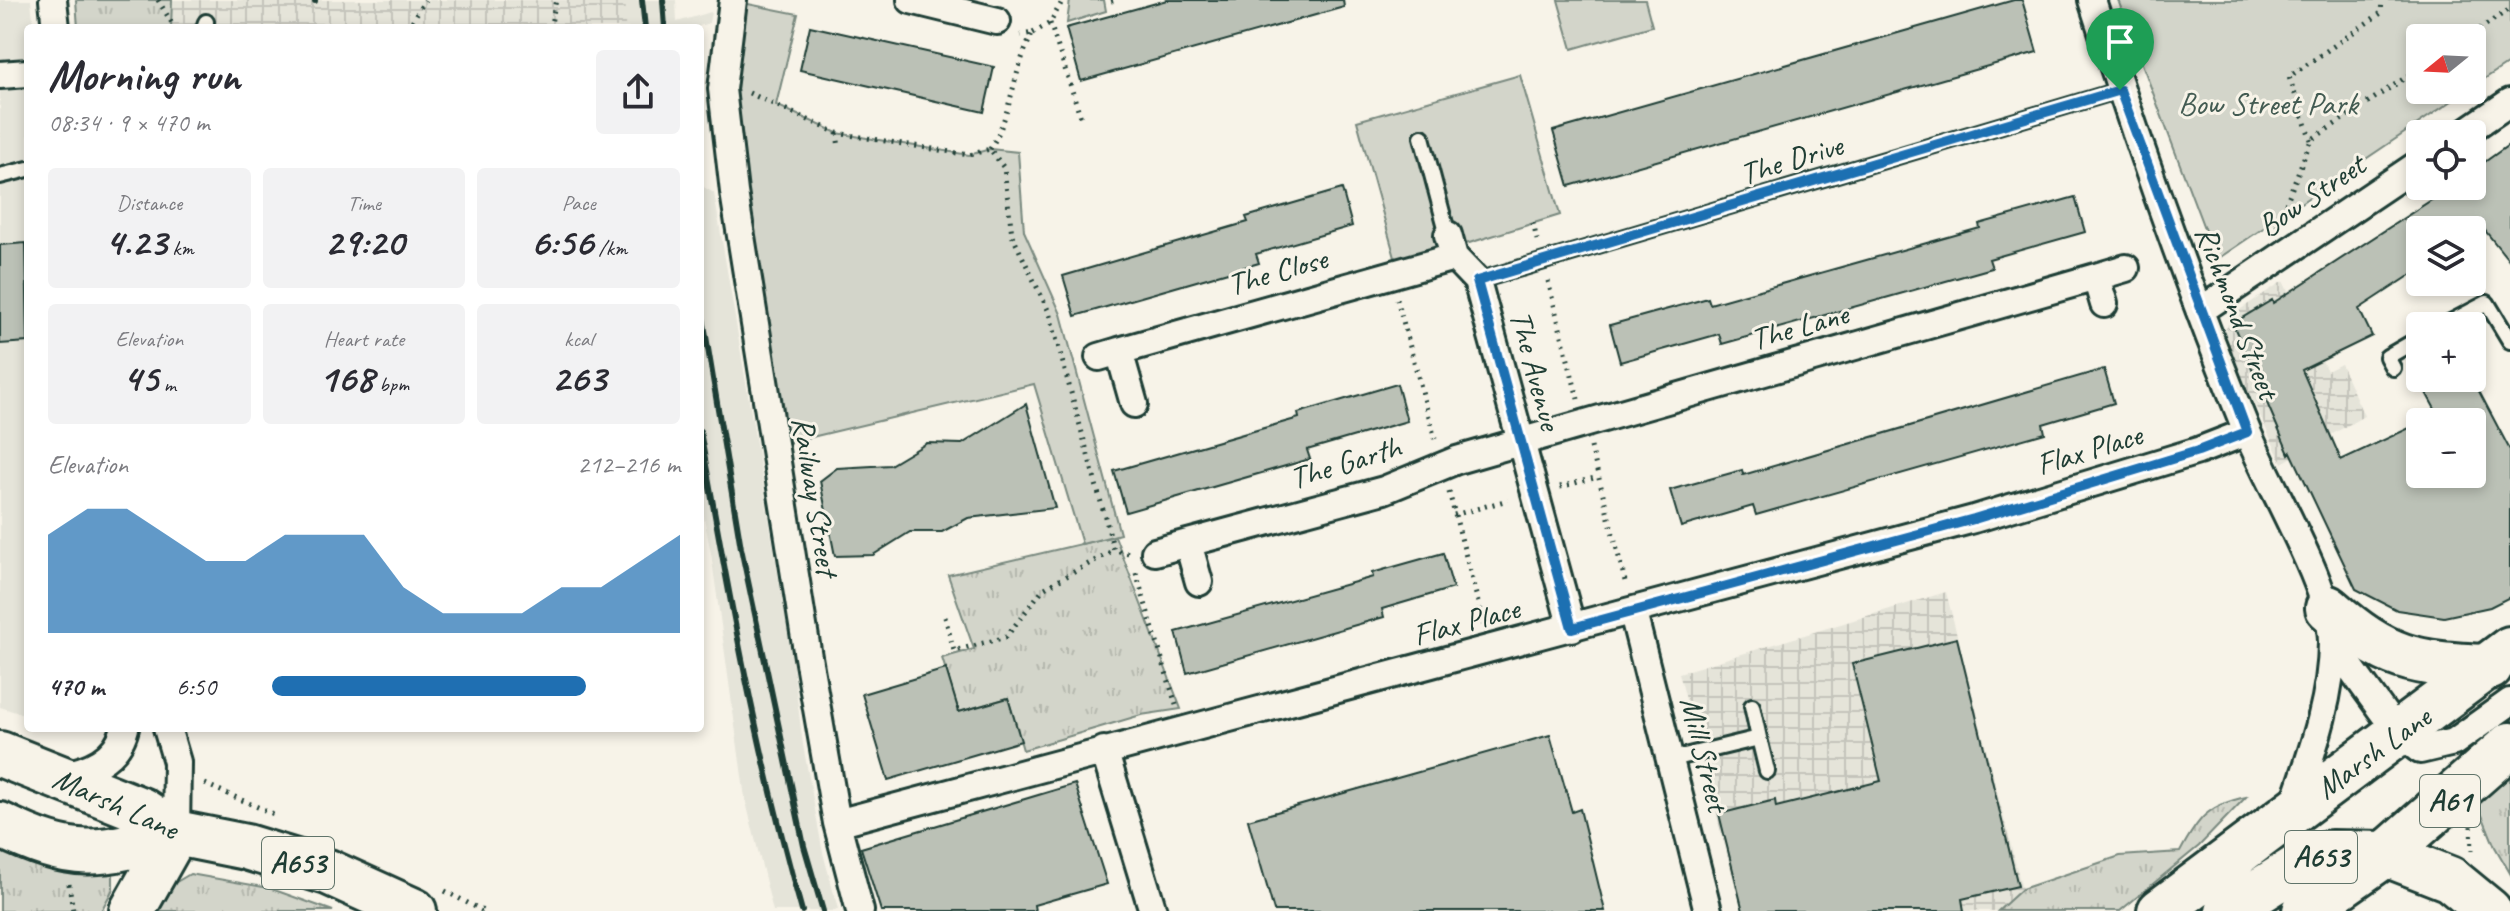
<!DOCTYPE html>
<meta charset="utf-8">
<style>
body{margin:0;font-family:Caveat,sans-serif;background:#f2f2f3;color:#2b2b33;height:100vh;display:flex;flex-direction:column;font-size:30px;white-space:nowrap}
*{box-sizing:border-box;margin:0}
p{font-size:26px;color:#7c7c81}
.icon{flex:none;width:44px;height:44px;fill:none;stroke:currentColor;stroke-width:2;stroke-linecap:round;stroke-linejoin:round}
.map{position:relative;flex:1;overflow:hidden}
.details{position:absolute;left:24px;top:24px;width:680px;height:708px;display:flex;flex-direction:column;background:#fff;border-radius:8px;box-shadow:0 4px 12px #0003}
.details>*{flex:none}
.needle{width:52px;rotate:252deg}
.buttons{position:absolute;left:2406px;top:24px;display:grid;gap:16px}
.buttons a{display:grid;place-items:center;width:80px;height:80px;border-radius:8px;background:#fff;box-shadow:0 4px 12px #0003;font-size:40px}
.pin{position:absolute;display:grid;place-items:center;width:68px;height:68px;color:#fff;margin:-82px -34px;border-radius:50% 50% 50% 0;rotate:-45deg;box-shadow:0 0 8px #0007}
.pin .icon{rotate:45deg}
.round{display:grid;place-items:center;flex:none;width:84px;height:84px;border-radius:8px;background:#f2f2f3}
.head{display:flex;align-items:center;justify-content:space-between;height:136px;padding:0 24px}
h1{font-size:44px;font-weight:600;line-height:60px}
.stats{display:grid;grid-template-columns:repeat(3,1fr);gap:12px;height:136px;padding:8px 24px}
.stats div{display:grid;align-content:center;border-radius:8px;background:#f2f2f3;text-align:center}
.stats b{font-size:40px;font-weight:600}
.stats small{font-size:22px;font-weight:400}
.stats p{font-size:22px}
.chart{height:224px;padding:16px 24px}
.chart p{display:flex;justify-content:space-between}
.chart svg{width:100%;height:144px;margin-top:8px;fill:#1f6fb2;opacity:.7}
ul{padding:0 24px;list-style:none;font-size:26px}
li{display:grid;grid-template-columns:128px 96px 1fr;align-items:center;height:60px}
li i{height:20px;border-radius:10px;background:#1f6fb2}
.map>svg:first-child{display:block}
</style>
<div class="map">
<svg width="2510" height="911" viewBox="0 0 2510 911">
<defs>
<pattern id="industrial-grid" width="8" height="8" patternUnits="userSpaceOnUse" patternTransform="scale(2)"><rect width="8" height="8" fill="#e5e4d9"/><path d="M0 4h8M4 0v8" fill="none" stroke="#c4c4bb"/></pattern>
<pattern id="grass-tufts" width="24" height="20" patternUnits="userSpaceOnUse" patternTransform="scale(2)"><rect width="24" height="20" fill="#d3d5ca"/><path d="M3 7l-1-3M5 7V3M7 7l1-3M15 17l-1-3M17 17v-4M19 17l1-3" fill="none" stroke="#b5b8ae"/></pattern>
</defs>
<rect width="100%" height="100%" fill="#f7f3e8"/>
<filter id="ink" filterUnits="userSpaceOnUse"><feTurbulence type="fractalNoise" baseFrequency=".0125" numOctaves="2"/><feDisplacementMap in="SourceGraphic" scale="16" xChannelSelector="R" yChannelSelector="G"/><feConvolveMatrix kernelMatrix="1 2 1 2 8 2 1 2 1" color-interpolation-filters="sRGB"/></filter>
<g filter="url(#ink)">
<path fill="#e5e4d9" d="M0,0H31L34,28H28V716L0,707Z
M545,0H676L677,22L711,12L709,23L693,28H541Z
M700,185L714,193L791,650L803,745L823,853L838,909L831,911H773L745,798L711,553L700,498Z"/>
<path fill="url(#industrial-grid)" d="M76,0H626L625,28H78Z
M2283,281L2327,371L2341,364L2364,416L2282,463L2226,343L2225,331L2232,315Z
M1946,592L2022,889L1998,911H1742L1679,673Z"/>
<path fill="url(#grass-tufts)" stroke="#79897f" stroke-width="2" d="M76,0H172L171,28H78Z
M1115,536L1181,709L1141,715L1023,750L1008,698L959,712L942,658L974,649L948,575Z
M2510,776V873L2495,847L2477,803Z
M2246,797L2199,846L2120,911H1998L2022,889L2120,856L2180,852C2198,818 2208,805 2246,797Z
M0,846L113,870V889L101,911H0Z
M190,874L269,888L333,911H145L156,894Z"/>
<path fill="#d3d5ca" stroke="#79897f" stroke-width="2" d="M1070,0H1104L1106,11L1067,23Z
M1558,0H1645L1652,26L1572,49Z
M2118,0H2510V62L2472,87V38H2420V90H2468L2216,260Z
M733,1L798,14L776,105L837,133L969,155L990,149L1018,152L1024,231L1061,314L1120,534L1082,544L1034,384L774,446L734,192Z
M1520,75L1560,215L1466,244L1454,257L1399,272L1357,121Z"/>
<path fill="#bbc1b6" stroke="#1f3d34" stroke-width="2" d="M1167,0H1343L1344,7L1081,81L1066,28Z
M2014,0H2022L2037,52L1569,186L1553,131Z
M810,26L994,67L984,112L800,70Z
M2510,144V262L2483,228L2420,230V269L2359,309L2372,336L2302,370L2341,460L2420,423V474H2472V422H2442L2418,378H2472L2510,450V597L2490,607L2444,617L2397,610L2356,589L2291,452L2289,454L2235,329L2237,321L2272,300L2273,303L2453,186H2472V171Z
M1342,189L1352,226L1256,254L1259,263L1075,316L1063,276L1248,222L1246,217Z
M2075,197L2085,232L1989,259L1992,268L1722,344L1719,334L1620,362L1610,325L1708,298L1710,304L1980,228L1979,224Z
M26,243L28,342L0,344V245Z
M2104,369L2114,403L2043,424L2045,433L1756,515L1753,506L1681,527L1670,490L1742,470L1743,475Z
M1397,384L1407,421L1307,450L1310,459L1126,512L1114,471L1299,418L1298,413Z
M1026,404L1055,508L968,518L942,532H910L873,555L835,556L820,481L837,468L890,465L927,443L962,444Z
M1443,553L1453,588L1382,609L1384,617L1187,673L1176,632L1373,577L1372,573Z
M1957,638L2018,886L1962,899L1964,911H1743L1719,814L1775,800L1776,807L1881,781L1852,664Z
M946,669L959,712L1008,698L1021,741L888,780L862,694Z
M1550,735L1572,812L1580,809L1605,911H1274L1248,820Z
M1075,784L1107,884L1034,905L1035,911H881L861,848Z"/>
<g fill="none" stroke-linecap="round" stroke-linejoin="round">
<g stroke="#1f3d34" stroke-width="20">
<path id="lane" d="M204,28L206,22
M1422,137L1448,235
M0,176L28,169
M1477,281L2120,90
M2443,326L2487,303L2510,341
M2393,368L2387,357L2420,338
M1759,738L1767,771
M1672,759L1759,738L1752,706"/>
</g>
<g stroke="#1f3d34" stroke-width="32">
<path id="street" d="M53,0L56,28
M733,0L722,89L734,192L808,657L837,823L860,911
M911,0L997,21
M2092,0C2138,145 2189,289 2246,429C2268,484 2332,589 2332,642C2332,699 2311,755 2293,808
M0,75L28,73
M2463,134L2510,102
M1448,235L1454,257L1477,281L1572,628
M2104,304L2096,277L2126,268
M2200,311L2420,163
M1119,351L1454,257
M1099,357L1119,351L1134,404
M1188,543L1384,490L1457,460L2096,277
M1155,552L1188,543L1199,582
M1633,613L1708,911
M2332,642L2398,733L2420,750L2454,742L2510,702
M167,728L177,762L176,833
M1104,750L1153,911
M59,776C88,771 117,760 125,728
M837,823L1974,519L2198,451L2247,432"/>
</g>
<g stroke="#1f3d34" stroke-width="50">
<path id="highway" d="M2328,608C2387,660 2413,664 2490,667
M0,754L141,810L176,833L246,847L328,872L414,911
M0,825C74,861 99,857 176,833
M132,911L176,833
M2160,911L2510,649
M2228,911L2299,866L2331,853L2386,854L2450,879L2489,911
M2305,911L2386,854L2510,745"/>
</g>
<path stroke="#1f3d34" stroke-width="5" stroke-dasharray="2 6" stroke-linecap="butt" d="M158,0L175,28
M1111,1L1115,0
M1050,23L1082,121
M408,28L425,0
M550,28L556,0
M1033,33L1050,23L1063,0
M2466,38L2510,9
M749,93L837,133L969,155L990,149L1004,168L1012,235L1049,312L1114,550L1129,553
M837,133L839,148
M2311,140L2289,77L2381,13L2382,0
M990,149C1013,112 1012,72 1033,33L1021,35
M1533,223L1537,240
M2277,226L2311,140L2420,68
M1548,281L1578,399
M1397,299L1435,439
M1591,447L1626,585
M1560,487L1598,477
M1449,492L1484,625
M1454,515L1508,500
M1136,573L1176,705
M945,617L954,651L1006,637L1043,589L1114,550
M205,784L276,815
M2471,826L2472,851
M69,884L73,911
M445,891L483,911"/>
<use href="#lane" stroke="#f7f3e8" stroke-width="14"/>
<use href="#street" stroke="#f7f3e8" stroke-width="26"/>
<use href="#highway" stroke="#f7f3e8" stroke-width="44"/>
<path stroke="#1f3d34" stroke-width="6" d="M642,0L645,28
M663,0L665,28
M315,1V0
M700,300L741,548L804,846L823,911
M700,431C728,591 757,754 802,911"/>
</g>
</g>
<g fill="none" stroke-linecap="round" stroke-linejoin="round" filter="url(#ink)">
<g stroke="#fff" stroke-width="16">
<path id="route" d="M2120,90L2247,432L2198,451L1974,519L1572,628L1477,281Z"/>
</g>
<use href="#route" stroke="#1f6fb2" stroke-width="10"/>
</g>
<g text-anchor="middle" stroke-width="6" stroke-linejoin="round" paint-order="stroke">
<g fill="#f7f3e8" stroke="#60746a" stroke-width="2">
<rect x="2420" y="775" width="60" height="52" rx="6"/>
<rect x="2285" y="831" width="72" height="52" rx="6"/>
<rect x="262" y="837" width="72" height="52" rx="6"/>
</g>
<g font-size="30" font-weight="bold" fill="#1f3d34">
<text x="2450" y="811">A61</text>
<text x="2321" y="867">A653</text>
<text x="298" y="873">A653</text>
</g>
<g font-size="32" fill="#435b52" stroke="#f7f3e8">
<text x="2268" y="114">Bow Street Park</text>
</g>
<g font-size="32" fill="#1f3d34" stroke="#f7f3e8">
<text transform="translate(1791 159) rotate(-17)" y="11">The Drive</text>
<text transform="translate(2311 195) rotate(-34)" y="11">Bow Street</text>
<text transform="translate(1277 271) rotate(-16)" y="11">The Close</text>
<text transform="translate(2238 312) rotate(69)" y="11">Richmond Street</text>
<text transform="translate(1799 326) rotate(-16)" y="11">The Lane</text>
<text transform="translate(1536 370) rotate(75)" y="11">The Avenue</text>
<text transform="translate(2089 449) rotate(-17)" y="11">Flax Place</text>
<text transform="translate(1345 462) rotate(-17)" y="11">The Garth</text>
<text transform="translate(816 496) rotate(81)" y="11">Railway Street</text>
<text transform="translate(1466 621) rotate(-15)" y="11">Flax Place</text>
<text transform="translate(2373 752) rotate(-36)" y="11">Marsh Lane</text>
<text transform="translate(1705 754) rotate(76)" y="11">Mill Street</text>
<text transform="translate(116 803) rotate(24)" y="11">Marsh Lane</text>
</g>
</g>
</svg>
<div class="buttons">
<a><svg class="needle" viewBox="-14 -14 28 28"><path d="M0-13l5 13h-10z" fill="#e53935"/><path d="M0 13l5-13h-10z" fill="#7c7c81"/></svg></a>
<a><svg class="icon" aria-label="locate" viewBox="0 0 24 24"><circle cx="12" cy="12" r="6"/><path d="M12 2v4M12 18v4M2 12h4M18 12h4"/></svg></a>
<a><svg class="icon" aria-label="layers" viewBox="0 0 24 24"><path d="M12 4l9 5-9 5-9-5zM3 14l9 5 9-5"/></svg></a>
<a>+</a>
<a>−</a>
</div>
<div class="pin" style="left:2120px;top:90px;background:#1e9e55"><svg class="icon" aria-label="arrive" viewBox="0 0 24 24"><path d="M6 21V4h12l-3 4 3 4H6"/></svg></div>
<section class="details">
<div class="head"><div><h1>Morning run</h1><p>08:34 · 9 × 470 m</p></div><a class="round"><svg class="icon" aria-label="share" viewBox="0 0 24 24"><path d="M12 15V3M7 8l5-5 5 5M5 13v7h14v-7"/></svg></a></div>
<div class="stats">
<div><p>Distance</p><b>4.23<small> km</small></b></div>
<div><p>Time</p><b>29:20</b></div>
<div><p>Pace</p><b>6:56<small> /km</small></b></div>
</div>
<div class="stats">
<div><p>Elevation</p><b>45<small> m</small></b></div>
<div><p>Heart rate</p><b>168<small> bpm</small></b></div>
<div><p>kcal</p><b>263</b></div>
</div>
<div class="chart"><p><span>Elevation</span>212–216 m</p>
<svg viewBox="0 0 160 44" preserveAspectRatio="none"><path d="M0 44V14L10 6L20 6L30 14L40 22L50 22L60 14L70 14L80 14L90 30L100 38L110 38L120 38L130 30L140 30L150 22L160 14V44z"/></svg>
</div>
<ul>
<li><b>470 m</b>6:50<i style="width:77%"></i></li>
</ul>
</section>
</div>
